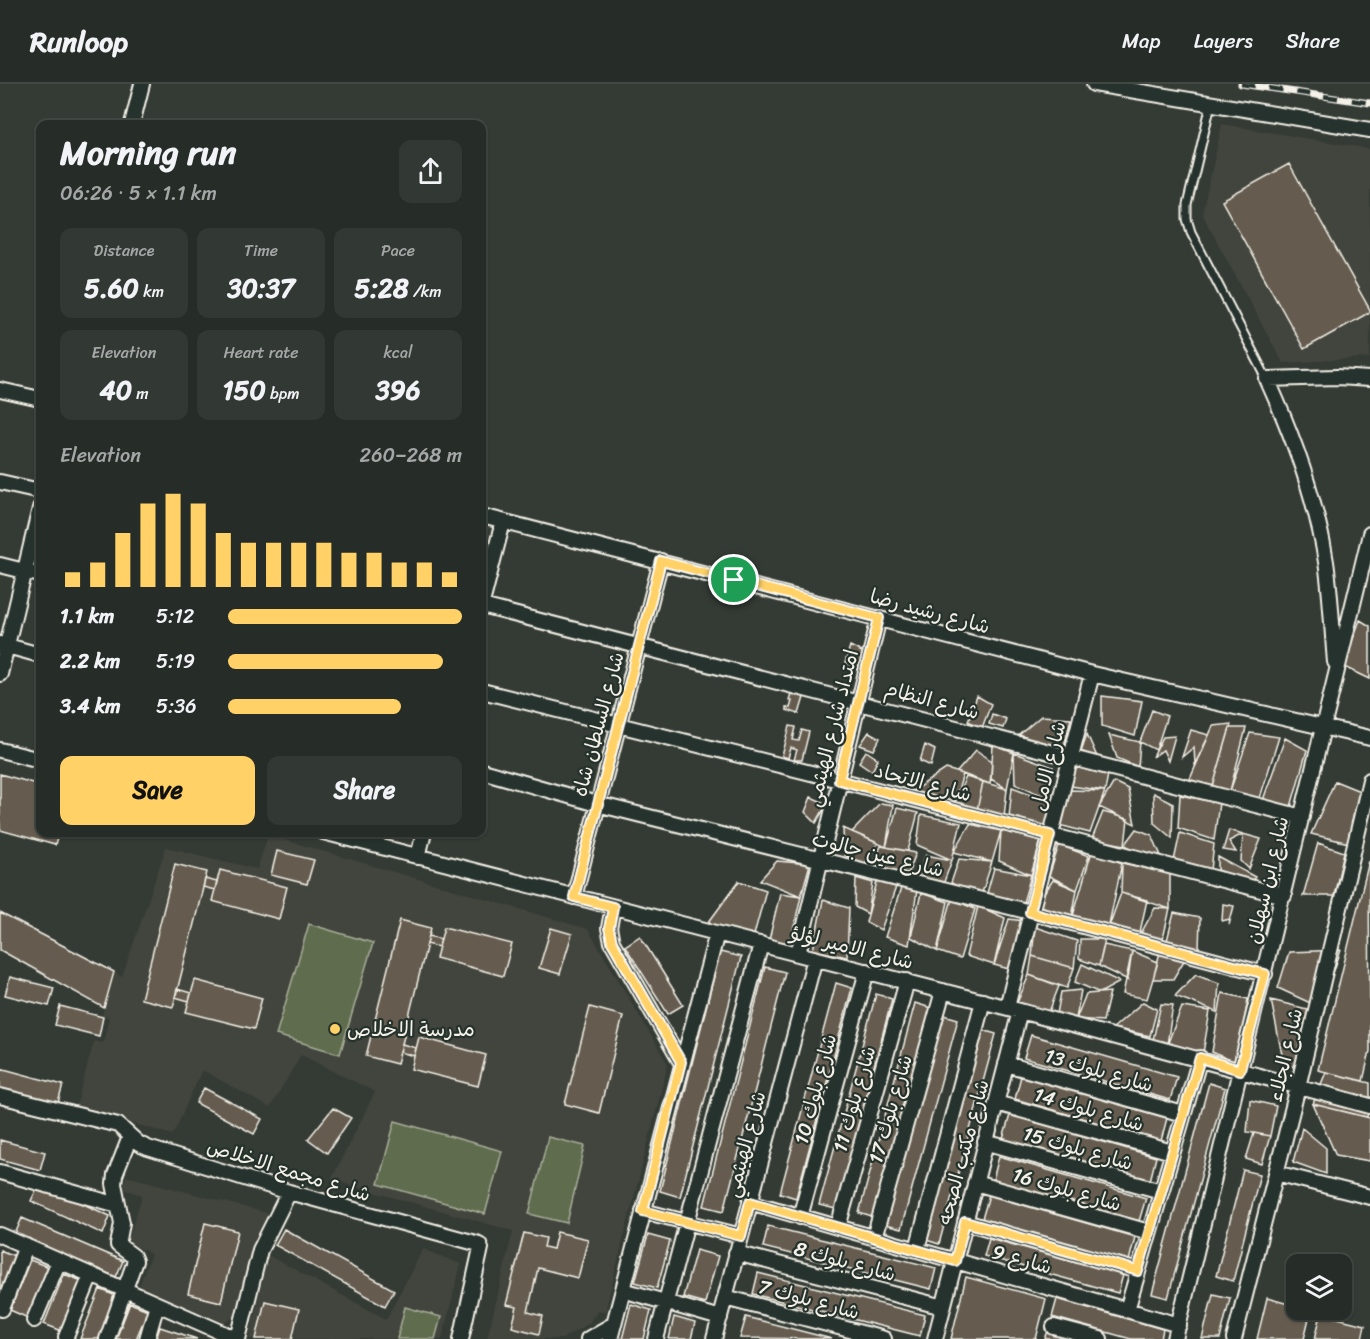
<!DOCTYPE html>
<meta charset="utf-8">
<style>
body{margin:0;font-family:Sriracha,"Playpen Sans Arabic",sans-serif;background:#323833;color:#f1f3f6;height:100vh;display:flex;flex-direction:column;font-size:22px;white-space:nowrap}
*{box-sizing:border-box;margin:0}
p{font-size:20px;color:#a4a7a7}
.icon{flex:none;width:33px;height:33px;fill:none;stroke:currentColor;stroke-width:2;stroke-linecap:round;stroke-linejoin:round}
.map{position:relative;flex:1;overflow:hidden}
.sheet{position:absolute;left:36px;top:36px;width:450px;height:717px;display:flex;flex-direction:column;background:#262c27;border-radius:12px;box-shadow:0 2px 4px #0004,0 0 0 2px #424844}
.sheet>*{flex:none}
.buttons{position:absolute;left:1286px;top:1170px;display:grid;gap:12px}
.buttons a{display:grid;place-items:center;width:66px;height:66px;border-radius:12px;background:#262c27;box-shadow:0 2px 4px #0004,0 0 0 2px #424844;font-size:30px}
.pin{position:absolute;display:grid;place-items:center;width:51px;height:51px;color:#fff;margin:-26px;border:3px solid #fff;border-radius:50%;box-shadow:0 2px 6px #0007}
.round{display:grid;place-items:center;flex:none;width:63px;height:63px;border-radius:12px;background:#323833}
.headline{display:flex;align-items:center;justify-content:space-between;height:102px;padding:0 24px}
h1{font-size:33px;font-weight:700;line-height:45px}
.metrics{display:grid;grid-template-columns:repeat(3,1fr);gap:9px;height:102px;padding:6px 24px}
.metrics div{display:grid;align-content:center;border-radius:12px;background:#323833;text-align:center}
.metrics b{font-size:26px;font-weight:700}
.metrics small{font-size:16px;font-weight:400}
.metrics p{font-size:16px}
.chart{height:168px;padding:12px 24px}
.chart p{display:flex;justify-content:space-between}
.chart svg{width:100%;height:108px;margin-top:6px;stroke:#ffd166;stroke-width:6}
.primary-button{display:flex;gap:12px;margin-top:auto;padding:12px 24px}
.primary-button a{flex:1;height:69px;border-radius:12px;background:#ffd166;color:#111;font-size:24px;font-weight:700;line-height:69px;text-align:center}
.primary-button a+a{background:#323833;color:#f1f3f6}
ul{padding:0 24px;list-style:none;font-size:20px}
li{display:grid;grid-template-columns:96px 72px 1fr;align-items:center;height:45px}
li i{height:15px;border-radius:8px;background:#ffd166}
header{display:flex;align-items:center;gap:36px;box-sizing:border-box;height:84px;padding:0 30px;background:#262c27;border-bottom:2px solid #424844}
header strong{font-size:28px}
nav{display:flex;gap:33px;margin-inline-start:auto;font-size:21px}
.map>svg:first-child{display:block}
</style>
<header>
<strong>Runloop</strong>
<nav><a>Map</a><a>Layers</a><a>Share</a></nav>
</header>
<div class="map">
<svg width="1370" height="1255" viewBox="0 0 1370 1255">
<rect width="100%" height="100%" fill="#333b34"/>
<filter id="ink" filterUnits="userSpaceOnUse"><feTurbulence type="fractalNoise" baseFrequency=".0167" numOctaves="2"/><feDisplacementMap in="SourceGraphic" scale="12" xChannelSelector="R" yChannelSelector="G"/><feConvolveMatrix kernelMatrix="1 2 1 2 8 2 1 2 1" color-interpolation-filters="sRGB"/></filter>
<g filter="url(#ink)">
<path fill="#42453c" d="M1222,40L1370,65V274L1283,279L1202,130Z
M268,751L588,845L668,980L605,1228L598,1226L589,1239L562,1255H487L513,1147L331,1096L375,1008L301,971L270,1024L202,986L173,1051L76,1023L94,957L103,959L109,934L102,931L114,888L122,893L166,763L257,785Z
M126,1092L267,1129L256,1154L234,1233L225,1239L139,1202L151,1170L128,1158L142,1111L123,1105Z
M423,1165L461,1180L442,1255H249L268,1171L386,1235Z"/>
<path fill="#5e6c4e" stroke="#a9ae9b" stroke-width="1.5" d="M309,840L373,859L340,970L276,951Z
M395,1037L502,1067L485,1130L378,1100Z
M548,1053L585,1062L567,1139L529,1130Z
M405,1223L441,1233L435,1255H397Z"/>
<path fill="#655c4f" stroke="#f4f1e8" stroke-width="1.5" d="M1289,80L1370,226V228L1304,265L1222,117Z
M1360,536L1370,542V595L1343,582Z
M850,562L864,569L858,585L845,579Z
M792,606L805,610L799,630L786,626V623L790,624L792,617L789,616Z
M977,612L991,620L982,644L968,637Z
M1102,612L1142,617L1135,652L1102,642Z
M1152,626L1167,632L1156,666L1140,658Z
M992,630L1006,635L1003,644L989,640Z
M1041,632L1071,634L1063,667L1019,651Z
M1231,640L1212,706L1190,695L1213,642Z
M790,642L796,643L793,656L799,657L802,646L809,648L802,676H794L797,666L791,664L788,674L782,672Z
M1230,644H1246L1230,707L1212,706Z
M1191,646L1209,651L1195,680L1194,663L1182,673Z
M869,648L880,654L874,666L860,661Z
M1250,649L1279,653L1259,717L1230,707Z
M1087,650L1098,675L1081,667Z
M1109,651L1140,658L1138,683L1117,674Z
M1175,652L1168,677L1163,666L1153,673L1163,653Z
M1285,654L1307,666L1289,730L1263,716Z
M925,661L935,666L931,682L920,677Z
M993,661L1014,669L1007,705L991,695Z
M976,666L992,677L990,700L957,688Z
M866,667L878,675L872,687L859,678Z
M1014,669L1053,683L1046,713L1015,699Z
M1075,683L1108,690L1105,707L1071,702Z
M946,685L963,690L954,720L911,708Z
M0,690L40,701V748H59L55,761L0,746Z
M966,693L983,698L977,726L954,720Z
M1335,697L1367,710L1349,759L1311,750Z
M983,698L1007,705L1004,733L977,726Z
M1114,698L1128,705L1135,740L1099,723Z
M1012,703L1050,717L1046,744L1009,733Z
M1068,706L1105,707L1090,749L1059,741Z
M1153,709L1173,719L1172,754L1154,739Z
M1180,711L1219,719L1214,756L1178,744Z
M811,713L827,720L816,739L805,728Z
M880,719L893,721L886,763L852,748Z
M897,724L918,729L908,767L886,763Z
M1103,728L1128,735L1125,761L1092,755Z
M921,731L961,739L952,776L917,761Z
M970,740L1001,747L992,778L954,768Z
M843,744L878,759L865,780L844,771Z
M1137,745L1152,751L1165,781L1125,761Z
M1229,746L1243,750L1229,757L1236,768L1223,766Z
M1001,747L1041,756L1031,791L999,777Z
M1180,749L1214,760L1211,786L1174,777Z
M1243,750L1261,755L1249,785L1241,777Z
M1318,759L1344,768L1334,812H1303Z
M1059,761L1089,772L1077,806L1049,792Z
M881,762L916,769L908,790L873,781Z
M277,767L314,776L307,800L271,791Z
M1092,767L1122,779L1108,845L1072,835Z
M926,771L952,776L944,798L917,793Z
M1218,773L1255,793L1251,798L1218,786Z
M959,775L992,778L981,812L951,799Z
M777,777L810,780L801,812L760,796Z
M1369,777L1370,967L1363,997L1318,986Z
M1122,779L1170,790V825L1121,809Z
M175,780L207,788L173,923L141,915Z
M994,784L1031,791L1022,822L987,809Z
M220,786L287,803L279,835L212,817Z
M856,794L873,799L868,830L855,823Z
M205,795L217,798L215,806L203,803Z
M1053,796L1077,806L1071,839L1036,822Z
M739,797L766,806L754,851L703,846Z
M877,798L896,803L881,846L866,838Z
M901,804L917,806L909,861L885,853Z
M780,809L801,812L790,860L769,856Z
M921,809L948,818L937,867L911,853Z
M1121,809L1147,816L1138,857L1108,845Z
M952,815L975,825L960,875L937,867Z
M823,816L849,824L847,873L813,866Z
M1223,820L1234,822L1229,841L1230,835L1222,837Z
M978,822L1005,834L994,881L966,872Z
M1155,824L1170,825L1161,863L1140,851Z
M0,829L114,888L104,924L0,866Z
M1174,829L1200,834L1199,865L1165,864Z
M1009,835L1024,837L1009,885L994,881Z
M400,836L431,844L397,980L366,972Z
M444,843L512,860L503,892L436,874Z
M1035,843L1077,857L1074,884L1032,872Z
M551,844L572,850L560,890L539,884Z
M429,852L441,855L439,863L427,860Z
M640,852L683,921L668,930L625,862Z
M1080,855H1105L1099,882L1079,875Z
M1104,861L1132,867L1128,896L1099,882Z
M1341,866L1321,924L1278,904L1289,868Z
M1132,867L1158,878L1147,915L1123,910Z
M720,868L741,873L680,1113L660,1107Z
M1160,868L1185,875L1173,895H1153Z
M1032,872L1074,884L1067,904L1029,891Z
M1082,880L1120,898L1100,909L1075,898Z
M765,883L785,888L724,1127L704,1122Z
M1196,890L1219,899L1217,928L1175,912Z
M1029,891L1059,902L1049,928L1017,919Z
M10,893L54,904L49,922L5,911Z
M195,896L262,914L254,945L186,928Z
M836,899L852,904L796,1114L780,1109Z
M177,905L191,909L189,917L175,913Z
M1081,906L1076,935L1057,930L1061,908Z
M1110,908L1103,937L1076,935L1086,910Z
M1222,909L1248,915L1237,979L1212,968Z
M876,910L892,915L836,1125L819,1121Z
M1271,916L1323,929L1308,993L1283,976Z
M1143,918L1157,925L1150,952L1113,944Z
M915,919L931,924L875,1134L859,1129Z
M1161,920L1173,921L1167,961L1153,956Z
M60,922L103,933L99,952L55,941Z
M590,923L623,932L599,1029L565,1020Z
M1182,923L1210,927L1203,969L1167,961Z
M941,930L958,935L901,1145L885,1141Z
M979,945L996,950L939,1160L923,1155Z
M1031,951L1177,993L1170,1016L1024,974Z
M419,953L486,971L478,1002L411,985Z
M402,960L416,964L414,972L400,968Z
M0,984L63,1001L58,1019L0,1004Z
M1326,988L1370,999V1019L1367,1033L1313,1020Z
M1021,992L1167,1034L1161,1057L1015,1015Z
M1209,999L1225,1004L1168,1214L1152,1210Z
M204,1004L262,1035L254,1050L196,1019Z
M1250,1016L1276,1022L1270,1052L1247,1048Z
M1313,1020L1370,1034V1077L1336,1071Z
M333,1024L351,1034L327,1069L308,1055Z
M1010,1031L1156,1073L1150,1097L1003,1055Z
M1302,1044L1326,1064V1090L1293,1078Z
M1254,1049L1270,1052L1262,1080L1246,1075Z
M0,1056L45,1068L40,1086L0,1075Z
M999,1072L1146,1114L1139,1137L993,1096Z
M1243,1086L1260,1090L1233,1197L1216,1192Z
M39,1100L110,1132L103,1150L31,1117Z
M989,1111L1135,1153L1129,1177L982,1135Z
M22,1134L123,1177L116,1193L15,1150Z
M205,1139L238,1147L221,1218L188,1210Z
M768,1142L936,1184L931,1205L763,1163Z
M284,1145L394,1206L385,1222L275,1161Z
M557,1148L588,1155L578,1194L538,1184L528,1228L543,1232L539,1250L512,1243L517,1223L506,1221L524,1149L546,1154L544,1163L553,1165Z
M648,1151L670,1157L657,1204L635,1198Z
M989,1154L1123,1191L1118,1209L984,1172Z
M0,1166L17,1173L0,1216Z
M696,1166L718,1172L705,1219L683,1213Z
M30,1176L48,1183L28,1234L10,1226Z
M758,1189L925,1231L920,1252L753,1210Z
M64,1190L82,1197L62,1247L44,1240Z
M966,1193L1046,1215L1036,1255H951Z
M100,1205L118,1213L101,1255H80Z
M1213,1210L1230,1214L1220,1255H1202Z
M1267,1214L1296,1222V1226H1311L1304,1255H1257Z
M1057,1215L1163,1245L1161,1255H1131L1052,1233Z
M265,1217L299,1225L292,1255H256Z
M130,1219L148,1226L136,1255H116Z
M631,1220L651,1226L644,1255H622Z
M1321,1230L1365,1241L1362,1255H1315Z
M674,1233L695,1239L691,1255H669Z
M746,1233L832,1255L740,1254Z
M160,1243L197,1255H156Z
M1048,1247L1078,1255H1045Z"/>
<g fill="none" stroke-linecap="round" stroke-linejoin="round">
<g stroke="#f4f1e8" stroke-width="11">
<path id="lane" d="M1211,20L1187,121V135L1191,148L1267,295"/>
</g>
<g stroke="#f4f1e8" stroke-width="18">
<path id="street" d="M1094,0L1370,46
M132,40L142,0
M0,306L40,315
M0,398L40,407
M482,432L1092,590L1370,654
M0,481L40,491
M482,519L503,438
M482,522L1302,733
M0,560L40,571
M1335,578C1332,545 1331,511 1326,478C1316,414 1294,354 1267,295L1337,293L1370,295
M0,590L40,424
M482,607L839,696L1284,812
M0,666L40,676
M482,687L597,720L1030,828L1265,890
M323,748L1020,927L1370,1022
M418,773L424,748
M574,813L661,477
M613,823L609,844L612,858L681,978
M798,870L879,534
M1007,923L1092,590
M1006,980L1183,1030
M0,1012L118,1041L139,1060L148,1064L289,1108L479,1160L481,1164L461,1255
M996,1019L1172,1068
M985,1058L1161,1107
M0,1088L118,1121
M1276,1089L1370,1113
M975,1099L1149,1148
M750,1118L1179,1241
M643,1127L741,1152
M800,1133L867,887
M965,1138L1138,1187
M838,1143L907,897
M0,1151L237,1255
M874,1154L943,907
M917,1165L983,917
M736,1169L943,1223
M623,1206L720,1234
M725,1213L884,1255
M2,1225L26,1162
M1127,1226L1200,974
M34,1236L59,1177
M1054,1243L1100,1255
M66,1253L91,1191
M107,1255L135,1177L133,1172L118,1161L122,1139L114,1100L115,1091L130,1053
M147,1255L157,1220
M238,1255L260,1166L289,1108
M588,1255L614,1240
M610,1255L717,849
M656,1255L761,860
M714,1255L815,874
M935,1255L1020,927
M1175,1255L1370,450
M1234,1255L1298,1003L1370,696"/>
</g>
<use href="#lane" stroke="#26332d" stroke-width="7"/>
<use href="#street" stroke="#26332d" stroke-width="14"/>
<g stroke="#f4f1e8" stroke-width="7">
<path id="rail" d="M1241,0L1370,19"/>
</g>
<use href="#rail" stroke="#26332d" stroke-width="4.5" stroke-dasharray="14" stroke-linecap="butt"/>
</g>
</g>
<g fill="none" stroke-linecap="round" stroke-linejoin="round" filter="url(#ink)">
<g stroke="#fff" stroke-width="12">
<path id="route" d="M661,477L879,534L839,696L1050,751L1030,828L1265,890L1240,986L1200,974L1138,1187L965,1138L955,1177L750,1118L741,1152L643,1127L681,978L612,858L609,844L613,823L574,813Z"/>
</g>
<use href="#route" stroke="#ffd166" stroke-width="8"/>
</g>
<circle fill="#ffd166" stroke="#26332d" stroke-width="2" cx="335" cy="945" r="6"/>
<g text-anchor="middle" stroke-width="4.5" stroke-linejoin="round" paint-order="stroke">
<g font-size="20" fill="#f4f1e8" stroke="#26332d">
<text transform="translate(930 527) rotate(15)" y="7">شارع رشيد رضا</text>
<text transform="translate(932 616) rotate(15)" y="7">شارع النظام</text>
<text transform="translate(598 640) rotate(-75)" y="7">شارع السلطان شاه</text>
<text transform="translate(832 644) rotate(-76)" y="7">امتداد شارع الهيثمي</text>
<text transform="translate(1048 682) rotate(-76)" y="7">شارع الامل</text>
<text transform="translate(923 698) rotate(15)" y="7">شارع الاتحاد</text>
<text transform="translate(878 770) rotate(14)" y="7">شارع عين جالوت</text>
<text transform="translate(1267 796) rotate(-77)" y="7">شارع ابن سهلان</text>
<text transform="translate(852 863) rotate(14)" y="7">شارع الامير لؤلؤ</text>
<text transform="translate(1285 971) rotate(-77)" y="7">شارع الجلاء</text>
<text transform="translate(1099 986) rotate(16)" y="7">شارع بلوك 13</text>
<text transform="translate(815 1005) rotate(-75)" y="7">شارع بلوك 10</text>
<text transform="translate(854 1015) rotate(-74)" y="7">شارع بلوك 11</text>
<text transform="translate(890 1025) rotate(-74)" y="7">شارع بلوك 17</text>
<text transform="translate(1089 1025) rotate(16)" y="7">شارع بلوك 14</text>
<text transform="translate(745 1060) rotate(-75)" y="7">شارع الهيثمي</text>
<text transform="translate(1078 1064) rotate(16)" y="7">شارع بلوك 15</text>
<text transform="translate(963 1068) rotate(-75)" y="7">شارع مكتب الصحه</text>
<text transform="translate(289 1086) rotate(17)" y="7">شارع مجمع الاخلاص</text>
<text transform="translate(1067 1105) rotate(16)" y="7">شارع بلوك 16</text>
<text transform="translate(1022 1175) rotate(16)" y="7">شارع 9</text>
<text transform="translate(845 1177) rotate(15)" y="7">شارع بلوك 8</text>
<text transform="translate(809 1215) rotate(15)" y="7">شارع بلوك 7</text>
</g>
<g font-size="20" fill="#f4f1e8" stroke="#26332d" text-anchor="start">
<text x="347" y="952">مدرسة الاخلاص</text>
</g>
</g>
</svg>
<div class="buttons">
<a><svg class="icon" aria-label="layers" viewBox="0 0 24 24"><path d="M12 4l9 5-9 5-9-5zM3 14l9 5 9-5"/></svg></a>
</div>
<div class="pin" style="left:734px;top:496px;background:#1e9e55"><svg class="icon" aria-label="arrive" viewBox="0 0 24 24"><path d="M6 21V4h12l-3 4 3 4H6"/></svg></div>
<section class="sheet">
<div class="headline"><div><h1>Morning run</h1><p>06:26 · 5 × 1.1 km</p></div><a class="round"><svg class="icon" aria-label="share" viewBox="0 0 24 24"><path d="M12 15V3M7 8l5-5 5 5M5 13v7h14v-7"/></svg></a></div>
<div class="metrics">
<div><p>Distance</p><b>5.60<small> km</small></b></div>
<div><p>Time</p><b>30:37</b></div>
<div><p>Pace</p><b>5:28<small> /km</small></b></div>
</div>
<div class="metrics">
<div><p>Elevation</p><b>40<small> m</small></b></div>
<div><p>Heart rate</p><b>150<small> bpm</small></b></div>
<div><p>kcal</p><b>396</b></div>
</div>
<div class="chart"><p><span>Elevation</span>260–268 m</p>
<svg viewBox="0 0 160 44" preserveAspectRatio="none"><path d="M5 44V38M15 44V34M25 44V22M35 44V10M45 44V6M55 44V10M65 44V22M75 44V26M85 44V26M95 44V26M105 44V26M115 44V30M125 44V30M135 44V34M145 44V34M155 44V38"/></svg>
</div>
<ul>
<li><b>1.1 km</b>5:12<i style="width:100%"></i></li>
<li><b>2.2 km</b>5:19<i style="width:92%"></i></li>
<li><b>3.4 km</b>5:36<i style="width:74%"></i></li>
</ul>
<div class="primary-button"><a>Save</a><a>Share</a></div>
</section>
</div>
